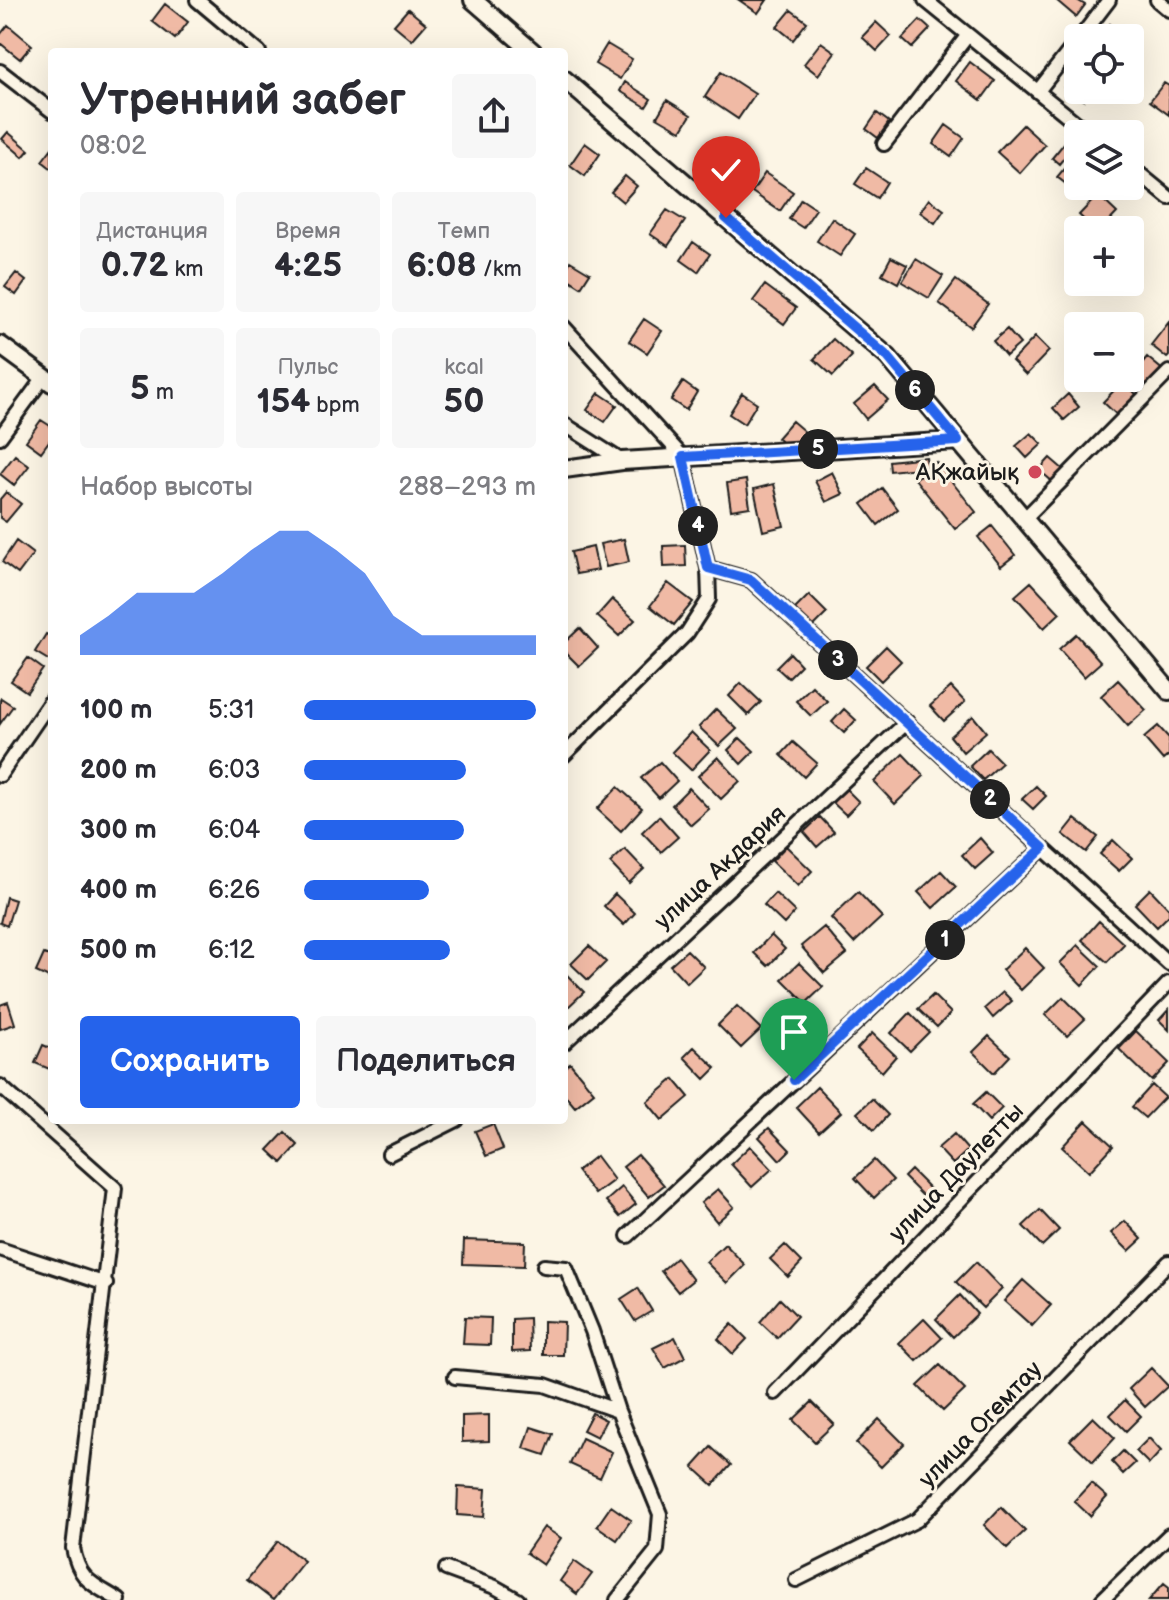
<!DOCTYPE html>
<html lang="ru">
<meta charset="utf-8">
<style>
body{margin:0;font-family:"Balsamiq Sans",sans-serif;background:#f7f7f7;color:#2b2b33;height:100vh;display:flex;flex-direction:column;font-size:30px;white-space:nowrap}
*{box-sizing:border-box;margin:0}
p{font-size:26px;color:#7c7c81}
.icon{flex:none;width:44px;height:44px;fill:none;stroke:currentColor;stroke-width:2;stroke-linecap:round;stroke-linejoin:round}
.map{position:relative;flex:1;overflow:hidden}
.panel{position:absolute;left:48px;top:48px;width:520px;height:1076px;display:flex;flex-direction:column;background:#fff;border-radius:8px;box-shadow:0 8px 32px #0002}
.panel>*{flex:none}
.fabs{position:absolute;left:1064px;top:24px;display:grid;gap:16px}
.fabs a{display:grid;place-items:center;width:80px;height:80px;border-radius:8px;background:#fff;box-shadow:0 8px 32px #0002;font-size:40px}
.pin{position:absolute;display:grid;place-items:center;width:68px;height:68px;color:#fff;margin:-82px -34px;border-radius:50% 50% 50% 0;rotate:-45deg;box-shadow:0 0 8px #0007}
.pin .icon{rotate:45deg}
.km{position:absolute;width:40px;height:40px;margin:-20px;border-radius:50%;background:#222;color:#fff;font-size:22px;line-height:40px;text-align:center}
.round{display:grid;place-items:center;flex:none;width:84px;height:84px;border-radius:8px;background:#f7f7f7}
.head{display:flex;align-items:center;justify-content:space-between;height:136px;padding:0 32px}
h1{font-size:44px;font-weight:700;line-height:60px}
.figures{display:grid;grid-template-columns:repeat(3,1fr);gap:12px;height:136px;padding:8px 32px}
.figures div{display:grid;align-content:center;border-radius:8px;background:#f7f7f7;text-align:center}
.figures b{font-size:34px;font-weight:700}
.figures small{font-size:22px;font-weight:400}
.figures p{font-size:22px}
.chart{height:224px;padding:16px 32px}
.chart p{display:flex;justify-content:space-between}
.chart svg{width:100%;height:144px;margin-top:8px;fill:#2563eb;opacity:.7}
.button{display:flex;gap:16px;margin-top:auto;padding:16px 32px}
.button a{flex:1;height:92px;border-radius:8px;background:#2563eb;color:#fff;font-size:32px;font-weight:700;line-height:92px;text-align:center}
.button a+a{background:#f7f7f7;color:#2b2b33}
ul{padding:0 32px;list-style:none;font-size:26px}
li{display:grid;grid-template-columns:128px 96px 1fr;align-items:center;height:60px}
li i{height:20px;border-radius:10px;background:#2563eb}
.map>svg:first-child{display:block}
</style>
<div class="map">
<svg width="1169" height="1600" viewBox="0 0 1169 1600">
<rect width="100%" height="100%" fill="#fcf5e5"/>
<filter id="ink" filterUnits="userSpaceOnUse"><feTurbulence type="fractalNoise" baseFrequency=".0125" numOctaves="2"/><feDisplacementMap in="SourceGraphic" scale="16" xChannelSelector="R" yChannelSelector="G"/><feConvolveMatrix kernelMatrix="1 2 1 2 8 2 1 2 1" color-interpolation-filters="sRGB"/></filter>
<g filter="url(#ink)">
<path fill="#f0baa5" stroke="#1c1c1c" stroke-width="2" d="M739,0H767L758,13Z
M1056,0H1077L1085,5L1076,17Z
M165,4L188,22L175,39L152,21Z
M408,9L426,24L412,40L394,25Z
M791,10L807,22L793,40L777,27Z
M920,20L930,29L912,48L902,39Z
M876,22L891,36L877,51L862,37Z
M1110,24L1126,37L1125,38H1099Z
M8,25L32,45L20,59L0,43V35Z
M821,42L835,52L818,75L804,64Z
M607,44L632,59L620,79L595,64Z
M970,62L995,81L981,100L956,81Z
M1078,67V90H1090L1084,100L1064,87Z
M721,72L755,94L738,119L705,97Z
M625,82L651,99L646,107L620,91Z
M1164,83L1169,86V115L1150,101Z
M667,100L691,115L681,131L657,117Z
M877,113L889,122L878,138L866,129Z
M946,125L964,138L951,157L933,144Z
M1023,125L1045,145L1020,173L997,152Z
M8,132L29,150L23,157L2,139Z
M1070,136L1078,141L1059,164L1052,158Z
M585,143L600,154L585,176L570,165Z
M52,148V169L42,161Z
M1078,152V186H1085L1079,194L1057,177Z
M866,168L887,182L877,198L855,184Z
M765,173L793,192L780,211L752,192Z
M625,176L637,186L623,202L611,192Z
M1098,195L1117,213L1101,230H1095L1079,215Z
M801,199L816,209L803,228L789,219Z
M929,199L944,210L935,223L920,212Z
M667,210L685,221L668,246L650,234Z
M832,218L855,234L840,256L817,241Z
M693,242L710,254L698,272L681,260Z
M891,257L907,265L898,283L882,274Z
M916,259L943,276L929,298L902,282Z
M570,261L590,273L581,287L564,276Z
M16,273L26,281L16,295L5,287Z
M956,280L988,304L971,327L939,303Z
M765,285L796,308L784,324L753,301Z
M644,319L662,331L647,353L629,341Z
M1169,322V356L1167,358L1151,345Z
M1007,329L1020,344L1006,356L993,341Z
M1035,337L1049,351L1026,375L1012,361Z
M833,339L852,356L833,376L814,359Z
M1147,357L1165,372L1147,394L1129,379Z
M1123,381L1138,396L1118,416L1103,402Z
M683,382L697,392L686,410L671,400Z
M875,386L888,400L866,419L854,404Z
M599,393L617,405L605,422L587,410Z
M742,393L757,403L744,424L729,414Z
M1068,394L1079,407L1064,420L1053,408Z
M41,420L52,427V437L41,452L26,441Z
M792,421L805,432L790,450L777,438Z
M1031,433L1042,444L1027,458L1016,446Z
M15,455L29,466L14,485L0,474Z
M926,457L927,467L890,471L889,461Z
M1050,458L1064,470L1053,482L1039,470Z
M936,462L976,512L955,529L915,479Z
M832,472L843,494L826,502L815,481Z
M746,480L750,507L731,510L727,483Z
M774,484L784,526L763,531L754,489Z
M882,488L898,509L878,525L862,504Z
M6,492L21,504L6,522L0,518V499Z
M992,526L1015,555L1001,566L978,537Z
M624,539L629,562L606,567L600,544Z
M16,541L33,554L18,574L2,562Z
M685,545L686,566L664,567L663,546Z
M593,547L598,570L576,574L571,552Z
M1031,582L1060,613L1044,628L1015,596Z
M668,583L693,602L674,625L650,606Z
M809,595L827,613L813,627L795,609Z
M612,599L635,620L619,636L597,616Z
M580,628L598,648L579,666L564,651V643Z
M46,634L52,637L50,661L35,652Z
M1076,634L1101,662L1084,677L1059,649Z
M886,646L901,661L881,681L866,666Z
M790,653L801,665L788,678L776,667Z
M28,658L43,669L27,692L11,681Z
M1118,680L1146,710L1128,726L1101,696Z
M741,683L761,702L748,715L729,696Z
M812,686L827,701L811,716L796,701Z
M951,687L965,702L944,721L930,706Z
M1,698L13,706L0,724V700Z
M716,709L737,729L719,746L699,727Z
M844,709L856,720L844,733L832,722Z
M973,716L986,732L963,752L950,736Z
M1158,726L1169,738V755L1163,760L1144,738Z
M691,732L710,750L691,770L672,752Z
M740,738L754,751L741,764L728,750Z
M793,742L817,763L804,777L781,755Z
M988,749L1002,763L983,780L970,766Z
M903,754L924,776L895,804L874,782Z
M718,757L740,781L721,799L698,776Z
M660,762L677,781L659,798L641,778Z
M1036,786L1046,796L1033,809L1022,799Z
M618,787L642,808L621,831L597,809Z
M689,788L709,809L691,825L672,805Z
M846,789L859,802L846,815L832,802Z
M659,816L678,837L661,852L642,832Z
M820,817L834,832L817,847L804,832Z
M1075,819L1098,837L1086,852L1063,834Z
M980,838L993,853L975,869L962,855Z
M1113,840L1132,858L1119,871L1100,854Z
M786,846L812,871L798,886L772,861Z
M625,849L644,869L629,883L610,863Z
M941,871L956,887L933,908L918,892Z
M1150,889L1169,909V915L1157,927L1135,904Z
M858,892L882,917L854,943L831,918Z
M775,893L795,912L784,924L764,905Z
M615,894L635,913L624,925L604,906Z
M6,897L15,900L7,926L0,923Z
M1099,921L1124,944L1107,962L1082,940Z
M824,927L847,954L824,973L801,946Z
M771,935L785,949L768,966L754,953Z
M1078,945L1100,966L1082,985L1060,963Z
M589,946L606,962L588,980L571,964Z
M1025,948L1044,968L1021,990L1002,970Z
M687,950L704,967L687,983L670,965Z
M44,954L52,957L51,979L36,972Z
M799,963L823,987L806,1003L782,979Z
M564,972L584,992L567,1008L564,1005Z
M1003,992L1012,1001L993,1018L985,1008Z
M933,995L951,1013L937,1027L918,1009Z
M1063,997L1085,1019L1067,1036L1045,1015Z
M8,1002L15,1024L0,1029V1005Z
M737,1006L761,1029L741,1048L718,1025Z
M796,1009L817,1030L799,1049L778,1029Z
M1169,1009V1030L1159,1020Z
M910,1013L929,1032L910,1051L891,1033Z
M1136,1031L1169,1063L1152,1081L1119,1049Z
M872,1033L896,1056L882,1072L857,1049Z
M989,1036L1010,1056L994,1073L973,1052Z
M43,1045L52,1049V1070L35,1063Z
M694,1047L716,1068L705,1079L684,1057Z
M570,1063L594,1092L575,1107L564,1094V1068Z
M674,1079L689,1097L662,1120L647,1102Z
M1152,1085L1165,1097L1145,1118L1132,1107Z
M817,1087L841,1112L819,1132L796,1107Z
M986,1092L1002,1108L989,1121L973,1104Z
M872,1099L888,1115L874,1130L857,1113Z
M1086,1121L1113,1146L1089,1172L1062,1147Z
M493,1124L503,1149L486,1156L475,1131Z
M769,1128L790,1150L780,1160L759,1137Z
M285,1132L298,1145L282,1163L268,1150Z
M954,1134L968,1150L953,1164L938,1148Z
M750,1146L772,1169L752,1187L731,1164Z
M638,1155L664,1185L649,1197L623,1167Z
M596,1156L614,1180L595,1194L577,1171Z
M874,1160L893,1180L874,1198L855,1178Z
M911,1170L938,1197L931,1204L904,1177Z
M622,1187L636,1204L620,1217L606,1201Z
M718,1189L734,1207L717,1222L701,1203Z
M1040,1210L1059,1230L1042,1246L1023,1226Z
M1125,1221L1142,1239L1129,1251L1111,1233Z
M464,1240L525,1242L524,1266L463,1264Z
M725,1244L745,1265L727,1283L706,1262Z
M785,1245L802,1262L788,1277L770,1259Z
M676,1258L693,1280L678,1292L661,1271Z
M976,1262L1002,1289L983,1308L956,1282Z
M1023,1280L1051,1305L1032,1326L1004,1301Z
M638,1288L652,1311L635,1321L621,1299Z
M960,1295L977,1314L953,1337L936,1319Z
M780,1299L797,1316L777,1338L760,1322Z
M465,1317L491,1318L490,1345L463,1344Z
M529,1318L530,1351L512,1352V1319Z
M924,1319L942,1338L917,1361L899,1343Z
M543,1321L564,1322L563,1355H543Z
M732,1324L747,1339L733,1354L718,1339Z
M675,1337L685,1357L665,1368L653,1348Z
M940,1365L965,1390L943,1411L918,1386Z
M1151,1368L1168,1386L1145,1407L1129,1389Z
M1125,1400L1141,1416L1126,1431L1110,1415Z
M812,1402L834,1424L815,1442L793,1420Z
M592,1413L606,1420L597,1437L583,1430Z
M489,1415V1441L462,1442V1416Z
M1093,1417L1115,1438L1093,1462L1070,1440Z
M879,1419L904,1444L881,1467L856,1443Z
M531,1427L553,1434L545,1455L524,1448Z
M582,1438L612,1452L600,1478L570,1464Z
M1149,1438L1161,1451L1149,1464L1136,1451Z
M711,1447L731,1465L713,1485L693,1467Z
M1123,1451L1135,1463L1123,1474L1112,1462Z
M1091,1483L1107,1497L1090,1516L1074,1501Z
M458,1487L486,1489L484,1517L457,1515Z
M611,1506L631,1520L617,1540L597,1526Z
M1001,1507L1025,1531L1007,1548L984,1525Z
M544,1527L561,1538L543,1565L526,1553Z
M278,1541L304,1561L273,1600L247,1580Z
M574,1561L592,1574L577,1594L560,1581Z
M1164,1583L1169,1587V1600H1149Z"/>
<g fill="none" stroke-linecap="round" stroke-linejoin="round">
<g stroke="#1c1c1c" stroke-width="18">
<path id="minor" d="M197,0L259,52
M925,0L1090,134
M1157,0L1169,10
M1080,38L1109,0
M0,71L52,111
M1038,91L1078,40
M884,144L968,35
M1130,166L1169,198
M564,327L683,457L708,568L709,599L687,633L564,755
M564,424L622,461
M0,437L44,377
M1024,519L1169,372
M708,568L751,580L1169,964
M0,775L52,699
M564,1043L907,722
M0,1086L115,1188L73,1548C79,1581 93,1584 119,1600
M389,1154L457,1120
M628,1236L1043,848
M0,1249L106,1284
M544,1266L566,1268L592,1331L618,1411
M455,1377L545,1385L618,1411L660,1514L657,1550L617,1600
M775,1393L1169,983
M446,1569L495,1587L518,1600
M796,1580L917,1520L1169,1262
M1102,1600L1169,1535"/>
</g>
<g stroke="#1c1c1c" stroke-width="22">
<path id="tertiary" d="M473,0L533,52
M564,79L888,357L1169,691
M0,345L52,383
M564,469L622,461L958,441"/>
</g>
<use href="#minor" stroke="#fcf5e5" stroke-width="12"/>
<use href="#tertiary" stroke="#fcf5e5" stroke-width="16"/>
</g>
</g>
<g fill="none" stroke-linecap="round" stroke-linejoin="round" filter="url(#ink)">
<g stroke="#fff" stroke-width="16">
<path id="route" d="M726,218L888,357L958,441L683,457L708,568L751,580L1043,848L794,1080"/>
</g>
<use href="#route" stroke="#2563eb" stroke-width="10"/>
</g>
<circle fill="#d1495b" stroke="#fcf5e5" stroke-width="3" cx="1035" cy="472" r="8"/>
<g text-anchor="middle" stroke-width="6" stroke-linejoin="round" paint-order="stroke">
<g font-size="24" fill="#1c1c1c" stroke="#fcf5e5" text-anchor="end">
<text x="1019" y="480">АҚжайық</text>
</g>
<g font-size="24" fill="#1c1c1c" stroke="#fcf5e5">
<text transform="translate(720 867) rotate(-43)" y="8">улица Акдария</text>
<text transform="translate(956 1172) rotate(-46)" y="8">улица Даулетты</text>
<text transform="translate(980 1424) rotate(-46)" y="8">улица Огемтау</text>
</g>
</g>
</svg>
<div class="fabs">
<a><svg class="icon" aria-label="locate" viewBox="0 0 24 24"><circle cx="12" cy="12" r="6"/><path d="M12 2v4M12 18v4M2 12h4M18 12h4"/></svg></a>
<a><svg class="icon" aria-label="layers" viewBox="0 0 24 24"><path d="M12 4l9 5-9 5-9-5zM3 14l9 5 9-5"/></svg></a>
<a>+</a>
<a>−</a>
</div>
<div class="pin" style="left:794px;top:1080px;background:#1e9e55"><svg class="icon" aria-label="arrive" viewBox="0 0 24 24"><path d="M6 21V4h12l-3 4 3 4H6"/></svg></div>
<div class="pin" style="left:726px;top:218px;background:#d93025"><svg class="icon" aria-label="check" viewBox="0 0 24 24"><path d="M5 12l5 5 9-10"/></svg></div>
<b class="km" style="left:945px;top:940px">1</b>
<b class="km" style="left:990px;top:799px">2</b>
<b class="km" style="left:838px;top:660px">3</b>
<b class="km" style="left:698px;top:526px">4</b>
<b class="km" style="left:818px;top:449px">5</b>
<b class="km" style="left:915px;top:390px">6</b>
<section class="panel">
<div class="head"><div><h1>Утренний забег</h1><p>08:02</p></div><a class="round"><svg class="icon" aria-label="share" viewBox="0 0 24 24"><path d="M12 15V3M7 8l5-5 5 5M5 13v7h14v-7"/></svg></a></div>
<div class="figures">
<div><p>Дистанция</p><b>0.72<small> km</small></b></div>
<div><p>Время</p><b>4:25</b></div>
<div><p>Темп</p><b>6:08<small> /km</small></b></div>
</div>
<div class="figures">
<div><b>5<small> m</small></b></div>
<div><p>Пульс</p><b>154<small> bpm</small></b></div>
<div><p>kcal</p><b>50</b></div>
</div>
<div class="chart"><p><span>Набор высоты</span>288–293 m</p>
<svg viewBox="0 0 160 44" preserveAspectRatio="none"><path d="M0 44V38L10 32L20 25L30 25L40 25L50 19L60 12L70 6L80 6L90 12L100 19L110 32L120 38L130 38L140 38L150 38L160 38V44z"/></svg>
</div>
<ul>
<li><b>100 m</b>5:31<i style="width:100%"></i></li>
<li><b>200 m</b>6:03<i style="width:70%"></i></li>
<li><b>300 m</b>6:04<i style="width:69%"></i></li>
<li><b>400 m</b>6:26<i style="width:54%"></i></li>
<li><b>500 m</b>6:12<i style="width:63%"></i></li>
</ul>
<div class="button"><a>Сохранить</a><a>Поделиться</a></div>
</section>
</div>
